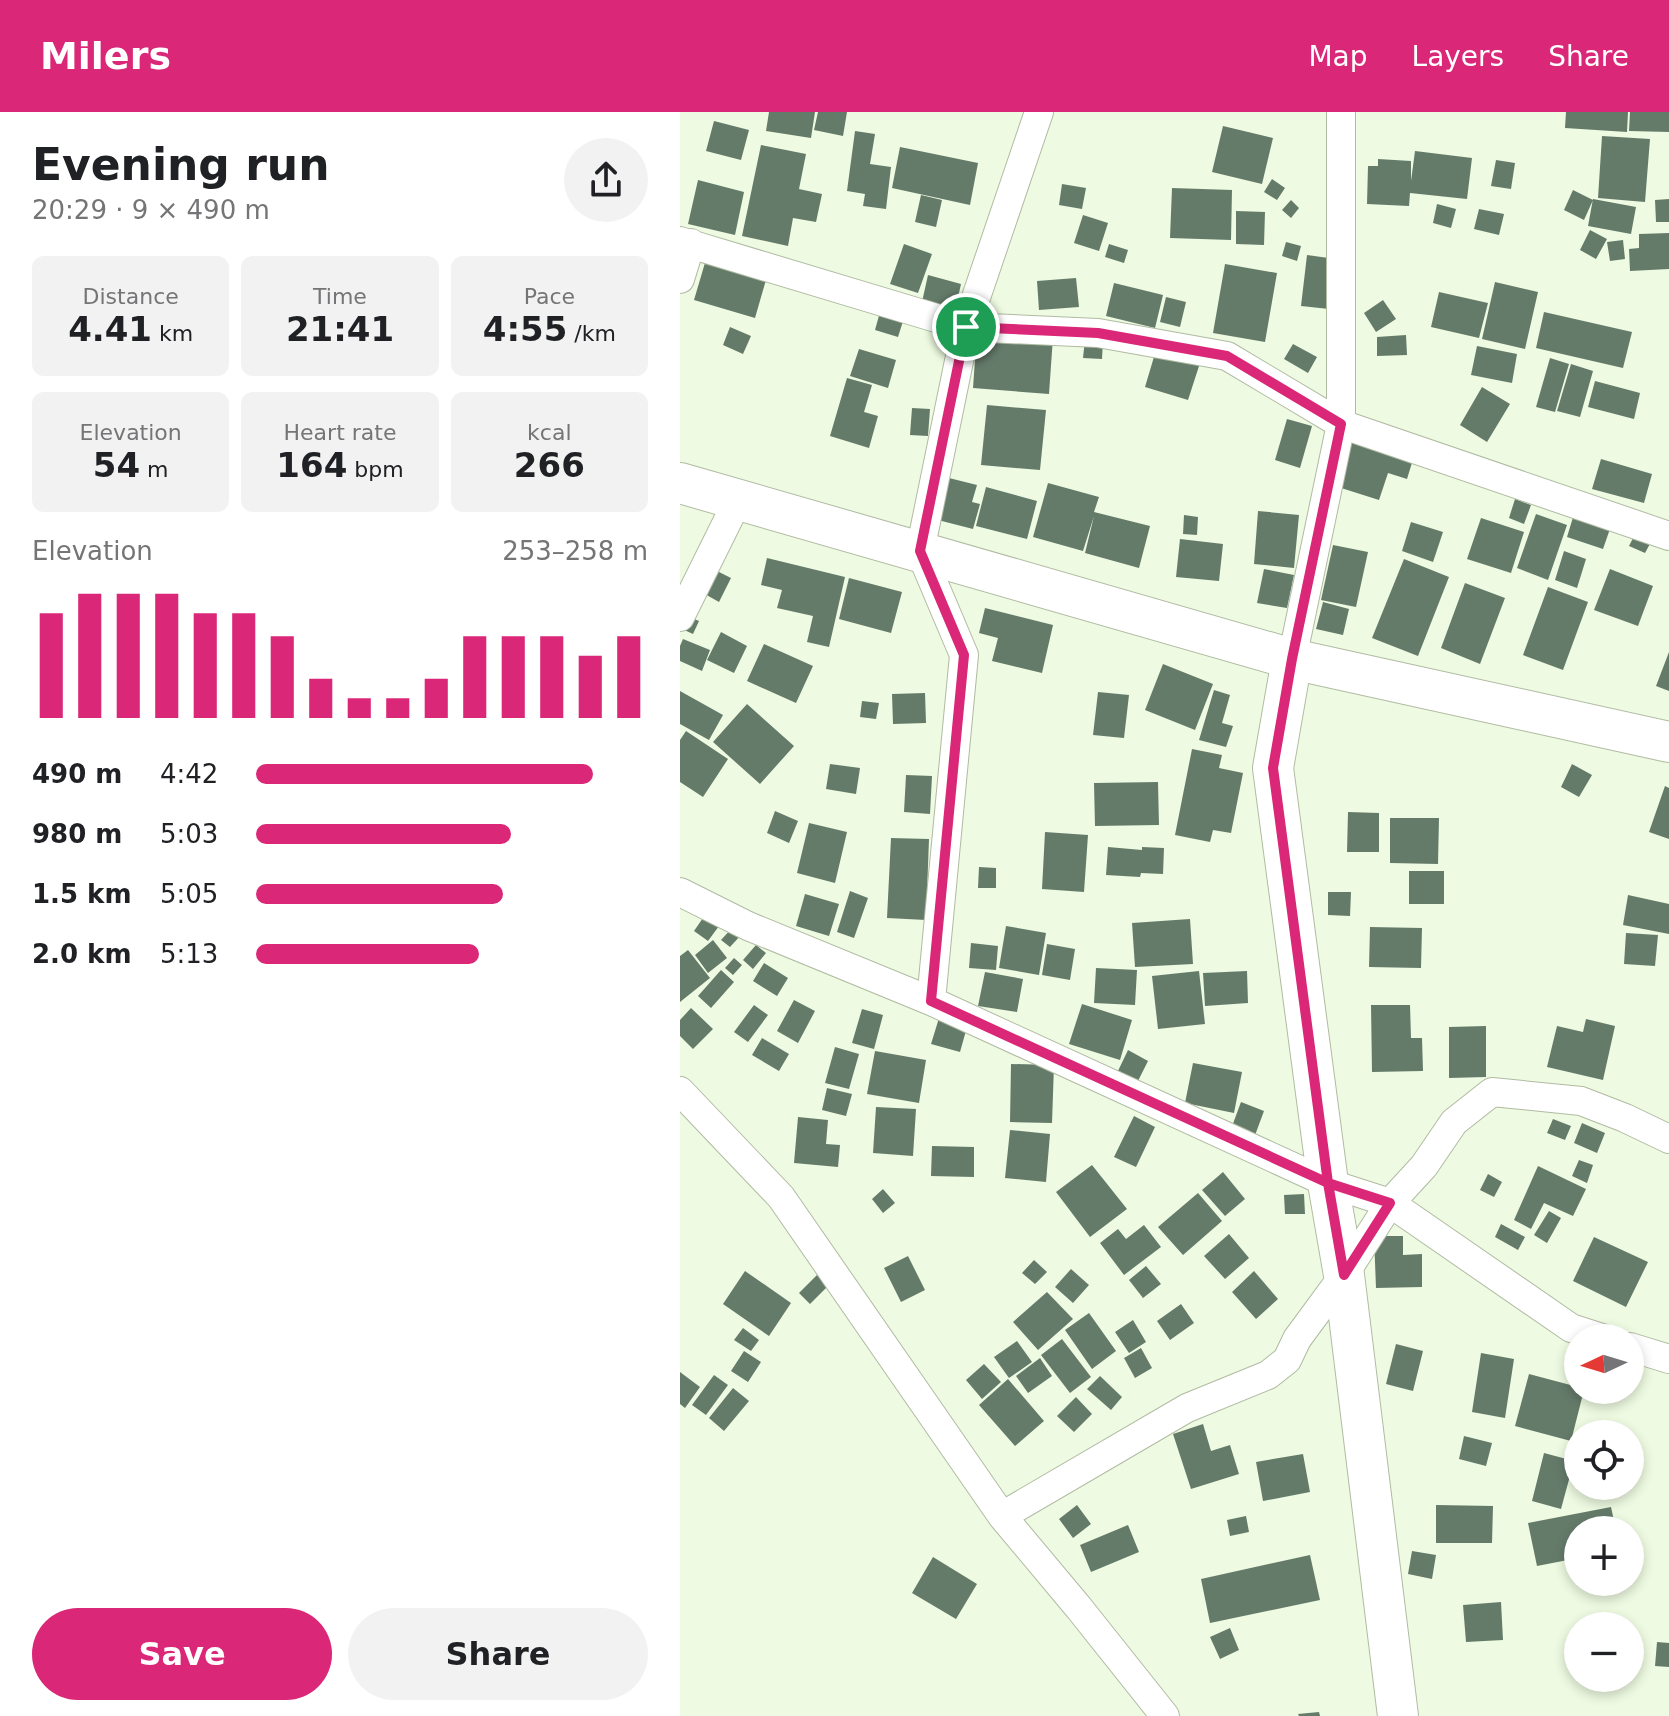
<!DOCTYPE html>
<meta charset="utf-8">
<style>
body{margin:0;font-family:"DejaVu Sans",sans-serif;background:#f2f2f2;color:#202124;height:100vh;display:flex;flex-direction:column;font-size:30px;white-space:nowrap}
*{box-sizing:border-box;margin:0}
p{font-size:26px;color:#757577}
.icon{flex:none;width:44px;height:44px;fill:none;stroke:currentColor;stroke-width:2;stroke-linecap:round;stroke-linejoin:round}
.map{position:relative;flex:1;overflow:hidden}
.drawer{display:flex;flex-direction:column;background:#fff;width:680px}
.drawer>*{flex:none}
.needle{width:52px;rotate:266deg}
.fabs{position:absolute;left:884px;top:1212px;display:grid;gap:16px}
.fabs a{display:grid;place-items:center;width:80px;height:80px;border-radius:50%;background:#fff;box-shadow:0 4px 12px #0003;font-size:40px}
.pin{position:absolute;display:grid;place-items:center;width:68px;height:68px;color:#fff;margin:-34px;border:4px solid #fff;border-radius:50%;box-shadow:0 2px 8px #0007}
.round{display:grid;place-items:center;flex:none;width:84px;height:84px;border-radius:42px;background:#f2f2f2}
.head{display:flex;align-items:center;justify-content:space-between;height:136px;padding:0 32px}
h1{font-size:44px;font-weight:700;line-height:60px}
.metrics{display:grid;grid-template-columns:repeat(3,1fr);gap:12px;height:136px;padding:8px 32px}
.metrics div{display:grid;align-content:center;border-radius:12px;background:#f2f2f2;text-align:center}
.metrics b{font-size:34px;font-weight:700}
.metrics small{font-size:22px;font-weight:400}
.metrics p{font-size:22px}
.chart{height:224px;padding:16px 32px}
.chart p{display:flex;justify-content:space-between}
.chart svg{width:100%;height:144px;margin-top:8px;stroke:#db2777;stroke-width:6}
.primary-button{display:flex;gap:16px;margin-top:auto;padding:16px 32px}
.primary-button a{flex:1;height:92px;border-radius:48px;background:#db2777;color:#fff;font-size:32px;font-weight:700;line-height:92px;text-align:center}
.primary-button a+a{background:#f2f2f2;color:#202124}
ul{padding:0 32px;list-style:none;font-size:26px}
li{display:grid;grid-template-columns:128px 96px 1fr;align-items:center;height:60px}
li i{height:20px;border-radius:10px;background:#db2777}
header{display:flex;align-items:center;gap:48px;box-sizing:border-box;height:112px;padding:0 40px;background:#db2777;color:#fff}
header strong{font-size:38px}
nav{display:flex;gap:44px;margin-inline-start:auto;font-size:28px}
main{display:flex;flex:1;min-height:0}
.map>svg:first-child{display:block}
</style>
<header>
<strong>Milers</strong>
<nav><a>Map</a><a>Layers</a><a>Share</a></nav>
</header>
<main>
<section class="drawer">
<div class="head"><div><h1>Evening run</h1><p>20:29 · 9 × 490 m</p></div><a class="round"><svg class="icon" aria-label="share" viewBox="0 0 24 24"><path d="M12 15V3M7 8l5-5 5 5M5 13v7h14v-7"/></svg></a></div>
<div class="metrics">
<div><p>Distance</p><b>4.41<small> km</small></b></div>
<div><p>Time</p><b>21:41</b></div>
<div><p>Pace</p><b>4:55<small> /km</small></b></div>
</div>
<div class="metrics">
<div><p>Elevation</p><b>54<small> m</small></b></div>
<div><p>Heart rate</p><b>164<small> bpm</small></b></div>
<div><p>kcal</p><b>266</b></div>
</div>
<div class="chart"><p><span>Elevation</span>253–258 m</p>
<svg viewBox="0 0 160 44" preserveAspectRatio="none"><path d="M5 44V12M15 44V6M25 44V6M35 44V6M45 44V12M55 44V12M65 44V19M75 44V32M85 44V38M95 44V38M105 44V32M115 44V19M125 44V19M135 44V19M145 44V25M155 44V19"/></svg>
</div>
<ul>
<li><b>490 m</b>4:42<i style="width:86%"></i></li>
<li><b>980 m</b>5:03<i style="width:65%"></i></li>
<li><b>1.5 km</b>5:05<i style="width:63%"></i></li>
<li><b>2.0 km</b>5:13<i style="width:57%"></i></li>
</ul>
<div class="primary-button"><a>Save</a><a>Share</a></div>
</section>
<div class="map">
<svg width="989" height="1604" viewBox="0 0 989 1604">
<rect width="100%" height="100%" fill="#eefae1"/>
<path fill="#657b6a" d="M89,0H135L131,26L86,19Z
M138,0H167L163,24L134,18Z
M886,0H948L947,20L885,16Z
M950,0H989V20L949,19Z
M34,9L69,18L61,48L26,39Z
M543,14L593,26L582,72L532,60Z
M175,19L195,22L190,52L211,55L206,97L183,94L185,82L167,79Z
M922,24L970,27L965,90L918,86Z
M81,33L126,42L119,77L142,82L136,110L113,106L108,134L62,124Z
M220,35L298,51L290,93L212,76Z
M735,39L792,46L787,87L730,81L729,94L687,92L688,54H698V47L731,49V69Z
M816,48L835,51L831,77L811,74Z
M592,67L605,76L597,88L584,80Z
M18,68L64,80L55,123L8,112Z
M382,72L406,76L402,97L379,93Z
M492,76L552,78L551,128L490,126Z
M893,78L913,88L904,108L884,98Z
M241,83L262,88L256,115L235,110Z
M913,87L956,95L951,122L908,114Z
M989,87V110H976L975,88Z
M611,88L619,96L611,106L602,98Z
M757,92L776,97L771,116L753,111Z
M799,97L824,102L819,123L794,117Z
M556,99L585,100L584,133L556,132Z
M403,103L428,111L419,139L394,131Z
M910,118L927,127L916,147L900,138Z
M989,121V157L950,159L949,137L959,136V122Z
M943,128L945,147L930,149L927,130Z
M606,130L621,134L617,149L602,144Z
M224,132L252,142L238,181L210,172Z
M429,132L448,138L444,151L425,145Z
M627,143L656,147L649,197L621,194Z
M27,144L88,161L75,206L14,188Z
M545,152L597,161L585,230L533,221Z
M248,163L281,172L275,199L242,190Z
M396,166L399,195L359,198L357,169Z
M815,170L858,180L845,237L802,227Z
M434,171L483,183L475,216L426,204Z
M759,180L808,191L799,226L751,215Z
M486,185L506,190L500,215L480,210Z
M703,188L716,207L696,220L684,201Z
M200,200L224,206L218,225L195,218Z
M864,200L952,220L943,256L856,236Z
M50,215L71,224L63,242L43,233Z
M297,219L373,225L369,282L293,276Z
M726,223L727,243L697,244V225Z
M405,227L423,228L422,247L403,246Z
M613,232L637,245L628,261L604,247Z
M797,234L837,242L832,271L791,263Z
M179,237L216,248L208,276L170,264Z
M476,238L520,251L508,288L465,275Z
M870,246L889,252L875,300L856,295Z
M891,252L913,259L900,305L877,299Z
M167,266L192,273L184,300L198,304L189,336L150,324Z
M915,269L960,281L954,307L908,295Z
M802,275L830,292L807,330L780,313Z
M307,293L366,298L360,358L301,353Z
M232,296L250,297L248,324L230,323Z
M607,307L632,314L620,356L595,348Z
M675,321L735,341L727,367L708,361L699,388L658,375Z
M921,347L972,362L964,391L912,377Z
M265,365L297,373L292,390L300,392L293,417L254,407Z
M368,371L419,385L414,400L470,414L459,456L405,441L414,404L403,439L353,425Z
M306,375L357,389L347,427L296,414Z
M835,387L851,393L844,412L829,406Z
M578,399L619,403L614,456L574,452Z
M856,402L887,413L868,468L837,456Z
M894,402L931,414L923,437L887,425Z
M504,403L518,405L517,423L503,422Z
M801,406L844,420L831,461L787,447Z
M731,410L763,420L753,450L722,439Z
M955,422L971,430L965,441L949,434Z
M500,427L543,432L539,469L496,465Z
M653,433L688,440L676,495L641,488Z
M884,439L906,447L897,476L875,468Z
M87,446L165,465L149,535L127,530L133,504L97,496L102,478L81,473Z
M724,447L769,465L738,544L692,526Z
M584,457L614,463L607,496L577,491Z
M930,457L973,474L958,514L914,498Z
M35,458L51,466L39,490L23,481Z
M169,466L222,480L211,521L159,507Z
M785,471L825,486L800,552L761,536Z
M868,475L908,490L883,558L843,543Z
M643,490L669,497L663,523L636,517Z
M305,496L373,513L362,561L312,549L318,526L299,521Z
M7,504L19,509L13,522L2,517Z
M41,520L67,534L54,561L27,548Z
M3,527L30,538L22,559L0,549V534Z
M84,532L133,554L116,591L67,569Z
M989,540V579L976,574Z
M483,552L533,572L515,618L465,598Z
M534,578L550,583L542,611L553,614L546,635L519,628Z
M0,579L43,603L29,628L0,612Z
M418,580L449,583L444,626L413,623Z
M245,581L246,611L213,612L212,582Z
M182,589L199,591L196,607L180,605Z
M67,592L114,634L80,672L33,630Z
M6,619L48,647L23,685L0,670V628Z
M512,637L542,643L539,656L563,661L551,721L533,718L530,730L495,723Z
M150,652L180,656L176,682L146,677Z
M892,652L912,663L899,685L881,675Z
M226,663L252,664L250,702L224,700Z
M478,670L479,713L415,714L414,671Z
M985,674L989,676V727L969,720Z
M95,699L118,709L109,731L87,721Z
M668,700L699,701V740H667Z
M710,706H759L758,752L710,751Z
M129,711L167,720L155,771L117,761Z
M365,720L408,723L404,780L362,777Z
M211,726L249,727L246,808L207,806Z
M428,735L462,738V735L484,736L483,762L461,761L460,765L426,763Z
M299,755L316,756V776H298Z
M729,759H764V792H729Z
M170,779L188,786L174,826L157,820Z
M648,780H671L670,804L648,803Z
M125,782L159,792L149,824L116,814Z
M948,783L989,792V822L943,813Z
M25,803L39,814L28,829L14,819Z
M510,807L513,852L455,855L452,811Z
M326,814L366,821L359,863L319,856Z
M53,815L61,823L50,835L41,828Z
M690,815L742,816L741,856L689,855Z
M946,821L978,823L975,854L944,852Z
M33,828L47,846L28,861L15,843Z
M291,831L318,834L316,858L289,856Z
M367,832L395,837L390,868L362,863Z
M76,833L86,841L73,857L63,848Z
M8,838L30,866L0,890V844Z
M54,846L62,853L53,863L45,856Z
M84,851L108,866L97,884L73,869Z
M416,856L457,858L455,893L414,891Z
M41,858L54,870L31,896L18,884Z
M519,859L525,912L478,917L472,864Z
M567,859L568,891L525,894L523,861Z
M305,860L343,867L337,900L298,894Z
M114,888L135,899L118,931L97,919Z
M402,892L452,908L440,948L389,932Z
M74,893L88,903L68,930L54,920Z
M691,893H730L731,926H742L743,959L692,960Z
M11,896L33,917L13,937L0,924V908Z
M182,897L203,903L194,937L172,931Z
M259,906L287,915L280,940L251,932Z
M906,907L935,914L923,968L867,955L877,914L903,920Z
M806,914V965L769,966V915Z
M82,926L109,942L99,959L72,943Z
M155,935L179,942L169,977L145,971Z
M448,938L468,949L457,971L437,961Z
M195,939L246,948L239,991L187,982Z
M513,951L562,960L554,1001L505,991Z
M331,952L374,953L372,1011L330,1010Z
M147,976L172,982L166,1004L142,998Z
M561,990L584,999L574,1026L551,1017Z
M196,995L236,997L233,1044L193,1041Z
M454,1004L475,1015L456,1055L434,1045Z
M118,1005L148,1008L146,1032L160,1033L158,1055L114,1051Z
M873,1007L891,1014L885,1028L867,1021Z
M902,1011L925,1021L917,1041L894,1031Z
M330,1018L370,1022L366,1070L325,1066Z
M252,1034L294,1035V1065L251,1064Z
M899,1048L913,1053L907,1071L892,1064Z
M412,1053L447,1097L410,1125L376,1080Z
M858,1054L906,1077L893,1104L864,1091L851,1117L834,1108Z
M543,1060L565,1087L545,1104L522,1078Z
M808,1062L822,1070L814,1085L800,1078Z
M203,1077L215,1091L203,1101L192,1087Z
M518,1081L542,1109L503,1143L478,1115Z
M624,1082L625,1102H605L604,1083Z
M869,1099L881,1106L867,1131L854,1123Z
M821,1112L845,1125L838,1138L815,1125Z
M464,1113L481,1135L444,1163L420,1131L438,1117L446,1127Z
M549,1122L569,1146L545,1167L524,1144Z
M694,1124H723V1143L742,1142V1175L696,1176Z
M914,1125L968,1150L946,1195L893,1169Z
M228,1144L245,1178L221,1190L204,1156Z
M354,1148L367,1160L355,1172L342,1161Z
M466,1154L481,1172L463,1186L449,1168Z
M391,1157L409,1173L393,1191L375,1175Z
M65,1159L111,1191L89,1224L43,1192Z
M574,1159L598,1187L576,1207L552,1180Z
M138,1162L149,1173L130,1192L119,1181Z
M367,1180L393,1207L358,1238L333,1210Z
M501,1192L514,1211L490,1228L477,1209Z
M409,1201L436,1239L412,1257L385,1218Z
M453,1208L466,1230L449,1241L435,1220Z
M63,1216L79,1228L71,1239L54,1228Z
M382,1227L411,1265L390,1281L361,1243Z
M337,1229L352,1250L329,1266L314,1245Z
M716,1232L743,1239L733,1279L706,1272Z
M461,1236L472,1256L455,1266L444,1246Z
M64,1239L81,1250L68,1270L51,1259Z
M801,1241L834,1247L825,1306L792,1300Z
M360,1246L372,1264L348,1281L336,1264Z
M304,1252L321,1270L302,1287L286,1268Z
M0,1260L20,1275L5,1296L0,1292Z
M849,1262L898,1275V1278H904L891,1329L835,1314Z
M34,1263L48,1273L26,1303L12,1293Z
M420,1264L442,1285L431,1298L407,1277Z
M328,1267L364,1309L335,1334L299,1293Z
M53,1276L69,1289L44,1319L29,1306Z
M396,1285L412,1302L394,1320L377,1304Z
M523,1312L531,1339L550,1333L559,1362L511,1377L493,1322Z
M784,1324L812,1331L806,1354L779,1347Z
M864,1341L894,1349L881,1397L852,1389Z
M623,1342L630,1380L583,1389L576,1350Z
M397,1393L411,1412L393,1426L379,1407Z
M756,1393L813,1394L812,1431H756Z
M931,1395L936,1418H898V1446L857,1454L848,1411Z
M566,1404L569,1420L550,1424L547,1408Z
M448,1413L459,1440L411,1460L400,1433Z
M732,1439L756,1443L752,1467L728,1462Z
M630,1443L640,1488L530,1511L521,1467Z
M253,1445L297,1472L276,1507L232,1481Z
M821,1490L823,1528L786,1530L783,1493Z
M550,1516L559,1538L540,1547L530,1525Z
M977,1530L989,1531V1555L975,1554Z
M639,1600L640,1604H619L618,1602Z"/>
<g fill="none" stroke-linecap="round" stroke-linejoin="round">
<g stroke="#b0bba2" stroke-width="30">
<path id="street" d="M0,129L286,215L418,221L547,244L661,312L989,424
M0,167L11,131
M0,505L58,388
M612,547L661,312V0
M0,780L68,814L251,889L648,1071L710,1091L891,1216L922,1226
M251,889L284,543L240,439L286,215L359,0
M0,979L101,1085L322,1404L399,1496L485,1604
M950,1235L989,1247
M322,1404L507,1296L588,1263L607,1248L617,1227L664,1163L710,1091L744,1054L774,1010L812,980L901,989L945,1006L989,1027"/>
</g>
<g stroke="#b0bba2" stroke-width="42">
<path id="secondary" d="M0,371L612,547L989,630
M612,547L593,656L648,1071L664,1163L718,1604"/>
</g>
<use href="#street" stroke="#fff" stroke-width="28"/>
<use href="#secondary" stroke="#fff" stroke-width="40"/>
</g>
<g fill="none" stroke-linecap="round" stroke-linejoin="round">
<g stroke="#fff" stroke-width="16">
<path id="route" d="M286,215L240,439L284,543L251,889L648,1071L664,1163L710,1091L648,1071L593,656L612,547L661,312L547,244L418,221L286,215"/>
</g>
<use href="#route" stroke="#db2777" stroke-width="10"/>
</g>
</svg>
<div class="fabs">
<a><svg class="needle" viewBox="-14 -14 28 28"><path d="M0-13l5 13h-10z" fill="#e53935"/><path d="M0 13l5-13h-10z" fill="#757577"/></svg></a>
<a><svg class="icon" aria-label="locate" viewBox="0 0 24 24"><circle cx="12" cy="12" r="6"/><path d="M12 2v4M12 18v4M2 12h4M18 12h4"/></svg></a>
<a>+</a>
<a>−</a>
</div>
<div class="pin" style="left:286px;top:215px;background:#1e9e55"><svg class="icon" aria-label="arrive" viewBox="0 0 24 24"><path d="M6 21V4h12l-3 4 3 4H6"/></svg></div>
</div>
</main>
